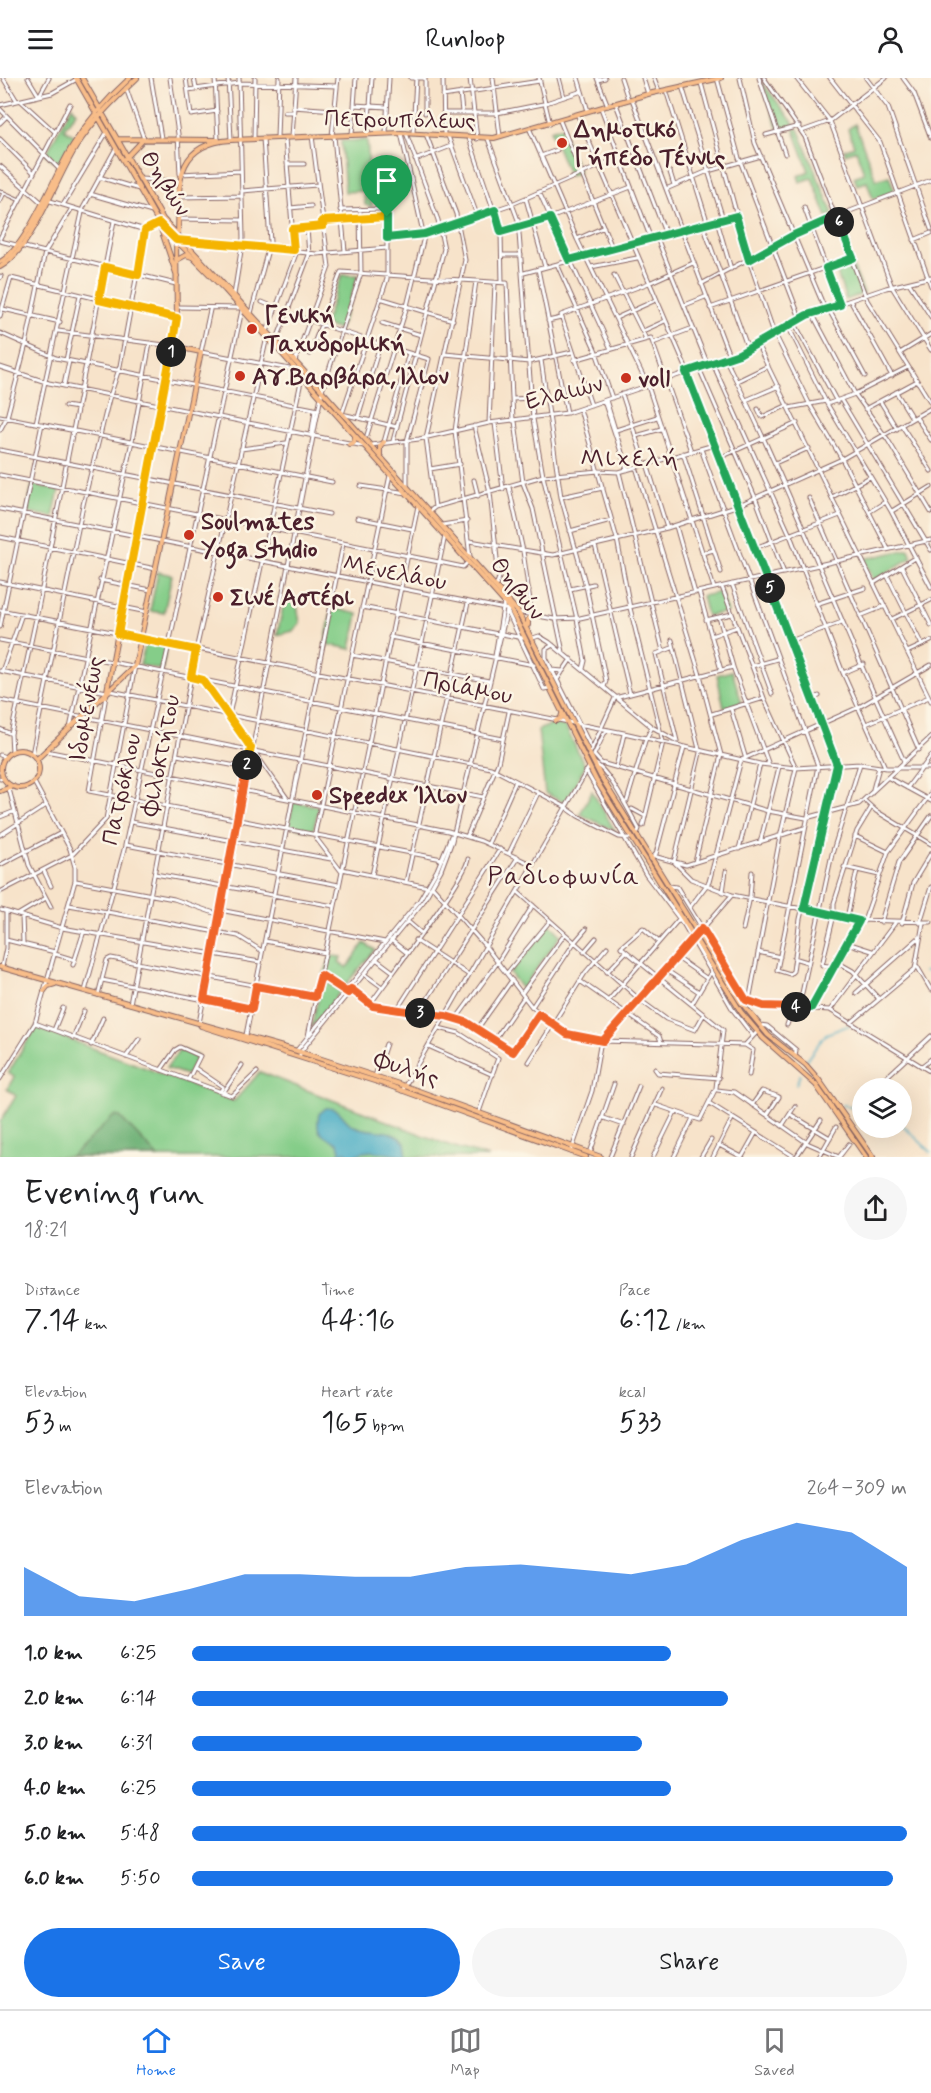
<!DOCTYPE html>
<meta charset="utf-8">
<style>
body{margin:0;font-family:Mynerve,sans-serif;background:#f6f6f6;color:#202124;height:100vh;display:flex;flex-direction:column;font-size:22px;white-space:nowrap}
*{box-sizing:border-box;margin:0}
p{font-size:20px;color:#757577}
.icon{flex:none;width:33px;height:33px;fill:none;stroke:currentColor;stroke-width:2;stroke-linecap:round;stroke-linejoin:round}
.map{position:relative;height:1079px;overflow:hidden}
.side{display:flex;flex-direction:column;background:#fff;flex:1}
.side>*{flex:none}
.tools{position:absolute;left:852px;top:1000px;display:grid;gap:12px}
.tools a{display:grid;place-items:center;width:60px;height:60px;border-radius:50%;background:#fff;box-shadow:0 6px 24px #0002;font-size:30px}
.pin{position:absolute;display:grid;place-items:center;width:51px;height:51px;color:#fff;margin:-62px -26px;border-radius:50% 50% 50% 0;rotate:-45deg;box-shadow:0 0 6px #0007}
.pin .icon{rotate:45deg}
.km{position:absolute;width:30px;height:30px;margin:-15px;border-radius:50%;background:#222;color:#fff;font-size:16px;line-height:30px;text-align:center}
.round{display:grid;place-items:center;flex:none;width:63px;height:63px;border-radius:32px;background:#f6f6f6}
.headline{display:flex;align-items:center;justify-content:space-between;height:102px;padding:0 24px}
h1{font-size:33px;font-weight:600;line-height:45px}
.stats{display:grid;grid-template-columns:repeat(3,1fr);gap:9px;height:102px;padding:6px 24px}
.stats div{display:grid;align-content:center}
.stats b{font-size:30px;font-weight:600}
.stats small{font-size:16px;font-weight:400}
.stats p{font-size:16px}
.chart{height:168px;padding:12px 24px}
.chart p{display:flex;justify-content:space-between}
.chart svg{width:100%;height:108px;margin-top:6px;fill:#1a73e8;opacity:.7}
.cta{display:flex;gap:12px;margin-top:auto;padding:12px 24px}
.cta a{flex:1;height:69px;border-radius:36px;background:#1a73e8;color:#fff;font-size:24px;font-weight:600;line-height:69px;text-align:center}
.cta a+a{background:#f6f6f6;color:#202124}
ul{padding:0 24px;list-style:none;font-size:20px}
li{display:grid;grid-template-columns:96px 72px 1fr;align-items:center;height:45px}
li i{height:15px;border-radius:8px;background:#1a73e8}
header{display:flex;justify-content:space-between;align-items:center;height:78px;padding:0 24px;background:#fff;font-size:27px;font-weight:600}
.tabs{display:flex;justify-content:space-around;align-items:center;height:84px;border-top:2px solid #e0e0e0;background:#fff;font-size:16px;color:#757577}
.tabs a{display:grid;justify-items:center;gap:3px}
.tabs .selected{color:#1a73e8}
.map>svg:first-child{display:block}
</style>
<header><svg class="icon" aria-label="menu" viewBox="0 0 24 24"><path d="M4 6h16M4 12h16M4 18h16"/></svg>Runloop<svg class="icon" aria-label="person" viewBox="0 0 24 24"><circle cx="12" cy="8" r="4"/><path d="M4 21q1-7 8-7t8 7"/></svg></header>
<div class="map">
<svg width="931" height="1079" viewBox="0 0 931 1079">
<rect width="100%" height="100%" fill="#fcf5e5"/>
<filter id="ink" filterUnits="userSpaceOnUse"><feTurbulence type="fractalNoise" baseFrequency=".0167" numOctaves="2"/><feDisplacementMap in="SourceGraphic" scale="12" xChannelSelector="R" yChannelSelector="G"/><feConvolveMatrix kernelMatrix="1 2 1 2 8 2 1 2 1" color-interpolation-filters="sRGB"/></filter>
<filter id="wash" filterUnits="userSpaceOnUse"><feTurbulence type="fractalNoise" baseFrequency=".008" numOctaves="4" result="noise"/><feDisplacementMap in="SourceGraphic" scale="24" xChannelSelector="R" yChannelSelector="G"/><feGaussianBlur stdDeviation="1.35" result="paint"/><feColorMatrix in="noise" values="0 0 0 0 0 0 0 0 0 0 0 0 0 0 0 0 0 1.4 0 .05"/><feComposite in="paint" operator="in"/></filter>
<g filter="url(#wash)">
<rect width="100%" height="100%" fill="#f7e3ca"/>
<path fill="#85cd89" stroke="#68765a" stroke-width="1.5" d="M762,4L795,47L778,52Z
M72,28L76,34L64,51L75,58L57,87L46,76Z
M855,46L876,102L889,98L895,114L873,121L867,104L857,107L854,99L864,95L856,72L845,76L844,72L854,68L848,51Z
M561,49L579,94L569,98L550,52Z
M793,50L798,51L833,136L827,139L812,100L800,104L798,98L809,93Z
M367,62L372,129L365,127L364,113L345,114L341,63Z
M851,184L864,215L846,222L835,189Z
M342,197H358L340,252L324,247Z
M32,407L59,412L53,439L27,434Z
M909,471L912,479L874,503L864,481Z
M158,494L172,497L164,535L150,533Z
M721,514L728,534L707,538L702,518Z
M285,520L297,527L300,545L293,553L277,557Z
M332,530L358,536L351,571L325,566Z
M146,564L167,568L162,592L140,587Z
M732,593L742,625L724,630L717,597Z
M553,646L565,648L585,688L565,725L545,715L538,652Z
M592,713L615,753L580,736Z
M293,724L319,728L313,753L289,748Z
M550,846L561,857L522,911L510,895Z
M364,865L375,872L344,909L324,896L331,878L342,879L339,884L347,890Z
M325,903L341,913L311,950L321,910Z
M36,949L234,1023L260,994L451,1068L489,1079H0V1044L16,1018L7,1011L14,999L8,995Z
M180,971L197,978L187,997L166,990Z"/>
<path fill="#6cb075" stroke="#5b6850" stroke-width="1.5" d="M114,1038L120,1039L158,1079H71Z"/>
<path fill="#44abc4" stroke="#476578" stroke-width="1.5" d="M326,1030C341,1029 342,1041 352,1047C370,1057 391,1047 405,1065L407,1078C389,1079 371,1066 353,1079L345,1074L338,1079L340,1073L338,1066C324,1057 314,1058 319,1036Z"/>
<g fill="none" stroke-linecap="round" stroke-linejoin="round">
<path stroke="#44abc4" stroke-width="1.5" d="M924,894L931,893
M807,981L826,956L850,947
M796,1006L800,997
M842,1027L862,1030
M902,1047L931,1074"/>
</g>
</g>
<g filter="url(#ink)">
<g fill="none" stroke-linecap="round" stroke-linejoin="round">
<g stroke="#876463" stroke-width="5">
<path id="minor" d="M3,0L17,23
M28,0L39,18
M151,0L161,60
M170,0L178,56L180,96L241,93
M186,0L191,37L217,33
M194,0L196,10
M215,0L218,62
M228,0L231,62
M411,0H425
M443,0L444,58
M470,0L477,61
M493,0L500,58
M539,0L550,46
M559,0L564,19
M578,0L588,33
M597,0L608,28
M621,0L628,21
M643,0L648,16
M654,0L659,13
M717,0L739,80L800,240
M740,0L755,65L825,231
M759,0L785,76
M764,0L805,59L867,222L931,325
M796,0L830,43L892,209L931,272
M830,0L880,64L931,208
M866,0L888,29L931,151
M903,0L914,15L931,60
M598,2L605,0
M701,5L749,182L773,252L810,327L842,381L888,471
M682,8L723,141
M126,10L144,61
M188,12L239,5L337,8
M666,12L708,146
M460,15L462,34
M39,18L49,0
M443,18L540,3
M632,21L730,280
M21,23L55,54
M616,26L666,157
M0,27L52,15L77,1
M354,27L387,29
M293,29L335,32
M601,30L651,161
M0,31L59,91
M285,34H293
M425,35V0
M443,35H497L543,26L582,13
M578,38L688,294
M560,43L613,172
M0,45L6,39
M530,52L577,161L648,308L714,510
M802,53L830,43L886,0
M386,55L389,0
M413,55L416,0
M368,56L372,0
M426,56L456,136L465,182L426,360L435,429
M352,57L356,0
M766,57L799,48
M332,58L338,0
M334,58L345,173
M448,58L477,137
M292,59L296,0
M277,60L279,0
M285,60L294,172
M469,60L501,154L502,205
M0,61L34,95
M254,61L255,0
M488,61L518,142L533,341L543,398L577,541L585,583L583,591
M541,78L557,72
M415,82L451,68
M287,86H304
M0,88L41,124
M624,89L638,84
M670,94L674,107
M99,99L139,111
M140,101L179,103
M666,111L708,93L761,78
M0,113L20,122
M242,113L317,107
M539,114L611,271
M90,116L152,134
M179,119L242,118
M526,121L545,189
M47,122L145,152L159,145
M0,123L4,115
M63,127L107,54
M804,129L840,227
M290,130L311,128
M340,132L387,131V201L342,336L397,349
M179,141L242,142
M323,143L387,139
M717,143L731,191
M703,147L748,271
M292,151L323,148
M501,154L550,140L631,109
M0,160L70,26
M388,160L424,156L512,126L620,79
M657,160L708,287
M176,161L317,176L387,170
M577,161L604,149
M914,162L931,155
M0,163L176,206
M502,177H521
M557,186L595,271L612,320
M591,189L637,180
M538,191L567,335
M524,195L736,138
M614,197L645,259
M0,200L1,198
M909,205L931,239
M701,206L811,148L931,102
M234,217L243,160L239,0
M380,220L453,242
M262,224L276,230
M851,224L892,298
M685,227L705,219
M178,229L241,230
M710,230L853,180
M828,230L865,298
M3,231L60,244
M210,232L201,274L295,292
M251,235L270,164L263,60
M288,235L385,268
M812,235L855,316L888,362L931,434
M0,238L11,200L177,240
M616,240L656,222
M548,243L561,240
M794,244L837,324
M382,245L421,257
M788,248L827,326L891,433L931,509
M58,253L172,268
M643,253L665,243
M267,254L297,173
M0,255L56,280L319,332
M276,264L309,177L307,150
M653,265L693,250
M757,266L931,623
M392,270L429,281L407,363V409
M900,275L931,256
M310,276L341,194L507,205L513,343
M445,276L529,284L572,274
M66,282L80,217
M541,282L561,419L586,508L606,603L604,609
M574,282L651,260L691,373
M726,282C792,413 842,550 904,683
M295,283L329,189L312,58
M713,286L790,457L843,595L885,689
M0,289L49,305L364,368
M699,290L755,419L784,495
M686,294L837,687L800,841L793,893L790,896L777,892L818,688L701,371
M737,303L768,288
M64,307L69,283
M896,314L912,340
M622,316L645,387
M513,321L532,320
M606,322L624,381
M746,322L779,308
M841,322L931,472
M604,323L627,392
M880,323L897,351
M827,326L855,316L908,289
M591,327L561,237L649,205L693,185
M65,328L78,330
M789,330L826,323
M580,331L617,461L630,530L663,664L643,748
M758,331L762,339L788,327
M865,331L917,303
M0,338L332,404
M358,339L380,267
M916,339L931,362
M515,343L523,405L533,431L563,574
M36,345L83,130L116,70
M489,345L495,205
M495,345L503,411
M474,348L490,414L499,500L496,508
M902,348L931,393
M0,352L7,339L26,266L45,174L72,130
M616,352L657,339
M367,357L407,228L424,159L401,55
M311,358L315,332
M636,358L661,351
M393,363L444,171L438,142L406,55
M384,364L409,275
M371,367L419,361L489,345L567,335L726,281L807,237L886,210L931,199
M241,371L286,365
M0,372L329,436
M683,375L721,494
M719,380L797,345
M775,385L809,370
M647,386L667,450
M636,389L700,597L721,677L695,784
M430,391L460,386
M619,394L663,573
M0,397L439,484L463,489L468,484
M474,402L478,418
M361,408L407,415
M509,409L523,473L532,537
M561,419L603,410
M832,419L870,399
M809,420L919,672
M0,431L510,532
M892,433L931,409
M429,434L435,429L543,398L599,393L619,394L714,367
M869,434L885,424
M357,440L412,451
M442,447L467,443
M676,448L695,515
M570,453L611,442
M0,459L156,491
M470,463L553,477L667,450L739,427L842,381L931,330
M595,467L630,616
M755,470L840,437
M702,475L714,472
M470,479L455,353L476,203
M902,489L931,547
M887,497L922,567
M100,502L151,512
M0,504L147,534
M874,505L916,479
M732,506L772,616
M722,509L764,620L796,690L780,759L749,923
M570,511L593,506
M501,514L529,512
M699,514L721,592
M816,526L865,510
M362,529L498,556
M0,532L624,655L760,686L796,690L860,686L887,690H931
M507,533L544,611L550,610
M517,534L554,541L580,540L931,462
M860,538L885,528
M719,539L733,589L769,687
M892,541L931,522
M706,542L732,536
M0,549L42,346
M502,556L523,560
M711,558L737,549
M390,559L534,587
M533,560L539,558L549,564L652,649L677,663
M0,562L503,661
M672,562L700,675L674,784L691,801L732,817L858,842L931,844
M790,563L842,544
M553,567L546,571V580L592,671
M672,570L656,576L677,663
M907,574L931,563
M352,577L489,603
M495,578L504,524
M752,588L777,581
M551,592L563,593
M0,593L107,614
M2,593L22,536
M843,595L864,586
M557,602L571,581
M204,603L287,720
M111,613L491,690L564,728L578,738L619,759L630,760
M106,618L89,713L442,781
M812,621L819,618
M0,622L483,719
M731,631L745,678
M712,636L764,620
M229,637L302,299
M866,646L929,619
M70,650L132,363L150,265
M0,651L11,656
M608,652L604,656L594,677L601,685L768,733L806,740L859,726L931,659
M46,673L448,753L481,763L533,787
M12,674L11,656L37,536L114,143
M32,676L83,427L109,321L120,288L145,152
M0,677L5,679
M177,677L247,690
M589,677L615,620L733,589
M594,685C610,693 629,734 639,751L637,756
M616,689L624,656
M923,689L931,678
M586,693L646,797L684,847L733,932L753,958
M0,694H2
M889,700L931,723
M0,701L4,700
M907,710L922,690
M9,711L29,787L51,829
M872,715L879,689
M627,723L645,663L652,649
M865,723L876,733L931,766
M632,731L645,738
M0,739L15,733
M131,744L331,781
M315,755L390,397
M315,755L316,760L341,793
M0,757L45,728
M467,758L498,685L509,634
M855,758L888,774
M760,765L779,689
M488,766L516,703
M126,767L339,807
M739,771L760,686
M509,775L538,715
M657,779L686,787L804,750
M651,781L656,776L684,669
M0,787L61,755
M844,789L879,797
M342,791L428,809
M44,793L51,808
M155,796L334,828
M372,797L445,458
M76,803L174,821L217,836
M406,804L468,525
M669,808L677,809L746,922L763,928L830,932L931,994
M433,809L486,869L532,929L567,955L603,963L745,967L753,972L749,997
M0,814L72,777L106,741L135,588
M518,814L640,922L666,941L695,952L704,936
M723,814L726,793
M69,827L238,858L262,873
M690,829L709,804L741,682L859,629L931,587
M1,832L62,850L260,884
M220,832L385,864
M19,836L46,820
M22,838L23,865
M847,840L857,792
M407,843L421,855
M864,843L888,774L931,715
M881,844L899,784L931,738
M902,845L913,805L931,775
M920,845L931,809
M743,851L750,819L752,794
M6,862L55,874
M391,862L406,874
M415,862L469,897
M265,863L325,875
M847,865L872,873
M584,874L596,860
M758,874L780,879
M55,876L75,882
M676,879L706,900
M794,880L807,884
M376,881L392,893
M837,884L853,893L878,920
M73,887L84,853
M917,888L931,912
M2,889L6,870V835
M834,889L822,887L834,837V825L857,753L871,730
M666,892L699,914
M607,894L626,874
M507,895L550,843
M364,896L382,909
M321,897L344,912
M102,902L251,931
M580,903L659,958L661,964
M352,911L373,928L446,938L466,944L513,974L539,936
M85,913L124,772L242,232
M522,915L565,856
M856,915L921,858
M98,917L107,882L111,880L315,919
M608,923L679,841
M371,925C387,902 467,799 468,781
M130,926L196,572L267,259
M692,926L711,894
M532,929L574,865L586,851
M799,929L832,776L860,686
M811,930L859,843
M830,932L895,845
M396,933L500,771
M419,934L518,779
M456,941L497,885L533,827
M852,944L915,891L923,845
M35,945L232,1018L257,994
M199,945L322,313L361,195L360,131
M760,947L767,948L796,972L795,979
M787,947L793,930
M439,950L459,955L498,980L479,1034
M478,950L512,902
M54,952L63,930
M246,957L343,466
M308,958L418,428
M73,960L84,933
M495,961L524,919
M91,967L103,940
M745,967L757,954
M428,968L493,997
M297,972L419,823L437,792L451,758
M126,979L139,961
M299,979L302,972L423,824L441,792L452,763L507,532
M529,984L585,895L607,869
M922,988L931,981
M195,990L223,1009L220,1014
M655,991L658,995L719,1000
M161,992L175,972L180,969L200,978L188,1002
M375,998L386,966
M0,1001L35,945L75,803V789L70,771L34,704
M879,1006L931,958
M717,1012L734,1014L807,1065L839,1079
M402,1013L589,689
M223,1015L242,987
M709,1025L795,1079
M656,1027L700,1042L716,1010L723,952L621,869L643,850L659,864
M752,1027L762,1013L777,1018L779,1019L767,1037
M790,1036L830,1060
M604,1040L624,1047
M782,1048L795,1028
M719,1067L742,1079L755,1056
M571,1074L592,1013L600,968L732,817
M590,1075L614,1006
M610,1079L639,1008
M631,1079L662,1010
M653,1079L675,1034
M674,1079L693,1040
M701,1079L711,1062
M713,1079L732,1041
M796,1079L821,1042
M819,1079L836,1049
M839,1079L849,1066"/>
</g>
<g stroke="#876463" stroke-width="6">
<path id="major" d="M76,0L159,145L225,212L511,532L596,702L741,934L763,960L816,1007L866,1079
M82,0L163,141L325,316L518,534L601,699L740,923L768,957L806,987L819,1002L873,1079
M117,61L218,62
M126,80L143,62
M160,148L177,198
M177,182L186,177L192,179
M0,184C27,170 55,95 73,67C89,41 108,20 130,0
M0,189C31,173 56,101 76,69C93,42 114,22 137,0
M349,366L354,365L355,358
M380,377V368L384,364
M528,547V542L532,538
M106,618L177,240L176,161L178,157C180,113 170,66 231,62L401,55L494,60L648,16L721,0
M556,643L561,640L562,636
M1 691a19 19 0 1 1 38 0a19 19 0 1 1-38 0Z
M37,681L135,588L201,274L172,268
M0,713L13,708
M0,889L297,973L405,1008L601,1079
M44,913L48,908L55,906
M199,945L201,948L390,1008L586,1079"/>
</g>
<use href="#minor" stroke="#fff" stroke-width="3"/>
<use href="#major" stroke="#f8bd89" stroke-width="4"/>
</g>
</g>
<g fill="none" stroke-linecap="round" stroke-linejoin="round" filter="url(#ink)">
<g stroke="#fff" stroke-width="12">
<path id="split-1" d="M171,274L177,240L99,222L105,189L138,197L145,152L159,145L176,162L294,172L292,151L323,148L322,143L387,139"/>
</g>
<g stroke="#fff" stroke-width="12">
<path id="split-2" d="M171,274L118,556L196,572L191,599L203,602L247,664L251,670L247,687"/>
</g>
<g stroke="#fff" stroke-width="12">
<path id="split-3" d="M247,687L204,921L252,931L256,908L315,919L321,897L348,915L351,911L373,928L420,935"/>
</g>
<g stroke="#fff" stroke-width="12">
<path id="split-4" d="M420,935L446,938L466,944L513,974L539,936L567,956L603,963L702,850L746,922L763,928L796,929"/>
</g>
<g stroke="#fff" stroke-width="12">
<path id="split-5" d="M770,510L837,687L804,830L859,843L811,930L796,929"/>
</g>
<g stroke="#fff" stroke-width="12">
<path id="split-6" d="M770,510L686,294L739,276L807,237L840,227L826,190L853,180L839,144"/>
</g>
<g stroke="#fff" stroke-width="12">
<path id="split-7" d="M387,139V160L424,156L495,132L501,154L550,140L569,182L736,138L749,182L794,157L837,138L839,144"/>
</g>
<use href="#split-1" stroke="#f5b400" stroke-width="8"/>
<use href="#split-2" stroke="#f5b400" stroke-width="8"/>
<use href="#split-3" stroke="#f0652b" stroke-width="8"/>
<use href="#split-4" stroke="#f0652b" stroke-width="8"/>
<use href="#split-5" stroke="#22a559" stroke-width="8"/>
<use href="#split-6" stroke="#22a559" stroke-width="8"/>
<use href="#split-7" stroke="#22a559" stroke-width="8"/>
</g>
<g fill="#c8321e" stroke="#fcf5e5" stroke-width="2">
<circle cx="562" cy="65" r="6"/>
<circle cx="252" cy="251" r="6"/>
<circle cx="240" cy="298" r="6"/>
<circle cx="626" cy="300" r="6"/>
<circle cx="189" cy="457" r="6"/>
<circle cx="218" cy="519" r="6"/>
<circle cx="317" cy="717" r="6"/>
</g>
<g text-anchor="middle" stroke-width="5" stroke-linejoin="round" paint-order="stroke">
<g font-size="24" fill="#4a1f2b" stroke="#fcf5e5">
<text transform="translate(400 41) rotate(1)" y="8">Πετρουπόλεως</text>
<text transform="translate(166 105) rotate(57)" y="8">Θηβών</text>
<text transform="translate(564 314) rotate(-14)" y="8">Ελαιών</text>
<text transform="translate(395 494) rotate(11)" y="8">Μενελάου</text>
<text transform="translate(518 510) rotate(52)" y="8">Θηβών</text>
<text transform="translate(468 609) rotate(11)" y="8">Πριάμου</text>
<text transform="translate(86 631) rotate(-80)" y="8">Ιδομενέως</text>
<text transform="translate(160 677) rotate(-79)" y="8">Φιλοκτήτου</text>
<text transform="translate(121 711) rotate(-78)" y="8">Πατρόκλου</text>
<text transform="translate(407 990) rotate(19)" y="8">Φυλής</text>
</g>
<g font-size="24" font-weight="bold" fill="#4a1f2b" stroke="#fcf5e5" text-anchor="start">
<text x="574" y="59">Δημοτικό<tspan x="574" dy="28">Γήπεδο Τέννις</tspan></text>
<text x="264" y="245">Γενική<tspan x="264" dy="28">Ταχυδρομική</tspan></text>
<text x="252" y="306">Αγ.Βαρβάρα,Ίλιον</text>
<text x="638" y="308">voll</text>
<text x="201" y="451">Soulmates<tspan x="201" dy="28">Yoga Studio</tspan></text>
<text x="230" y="527">Σινέ Αστέρι</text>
<text x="329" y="725">Speedex Ίλιον</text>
</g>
<g font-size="26" letter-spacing="1.5" fill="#4a1f2b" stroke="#fcf5e5">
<text x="630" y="388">Μιχελή</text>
<text x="564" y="806">Ραδιοφωνία</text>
</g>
</g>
</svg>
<div class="tools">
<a><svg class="icon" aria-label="layers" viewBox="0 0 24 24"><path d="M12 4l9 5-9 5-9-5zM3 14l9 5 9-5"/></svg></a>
</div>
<div class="pin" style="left:387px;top:139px;background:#1e9e55"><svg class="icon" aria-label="arrive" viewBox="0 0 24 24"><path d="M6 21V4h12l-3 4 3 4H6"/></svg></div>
<b class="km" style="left:171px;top:274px">1</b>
<b class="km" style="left:247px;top:687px">2</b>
<b class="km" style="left:420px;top:935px">3</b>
<b class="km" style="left:796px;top:929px">4</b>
<b class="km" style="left:770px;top:510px">5</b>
<b class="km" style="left:839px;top:144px">6</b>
</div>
<section class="side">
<div class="headline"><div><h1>Evening run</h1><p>18:21</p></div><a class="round"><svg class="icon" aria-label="share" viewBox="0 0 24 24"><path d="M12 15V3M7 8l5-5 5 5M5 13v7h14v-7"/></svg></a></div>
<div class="stats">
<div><p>Distance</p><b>7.14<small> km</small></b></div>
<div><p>Time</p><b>44:16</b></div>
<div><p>Pace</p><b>6:12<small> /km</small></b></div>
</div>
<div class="stats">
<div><p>Elevation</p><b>53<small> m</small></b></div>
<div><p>Heart rate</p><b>165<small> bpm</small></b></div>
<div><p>kcal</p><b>533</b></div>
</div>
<div class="chart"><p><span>Elevation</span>264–309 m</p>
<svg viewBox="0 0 160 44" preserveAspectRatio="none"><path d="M0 44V24L10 36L20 38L30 33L40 27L50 27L60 28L70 28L80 24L90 23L100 25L110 27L120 23L130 13L140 6L150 10L160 24V44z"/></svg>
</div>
<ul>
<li><b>1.0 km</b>6:25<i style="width:67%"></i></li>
<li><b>2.0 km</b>6:14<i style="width:75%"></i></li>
<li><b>3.0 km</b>6:31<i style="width:63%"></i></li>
<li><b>4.0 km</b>6:25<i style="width:67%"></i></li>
<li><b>5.0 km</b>5:48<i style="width:100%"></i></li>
<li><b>6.0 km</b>5:50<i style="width:98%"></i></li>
</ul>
<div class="cta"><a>Save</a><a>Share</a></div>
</section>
<nav class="tabs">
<a class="selected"><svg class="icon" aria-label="home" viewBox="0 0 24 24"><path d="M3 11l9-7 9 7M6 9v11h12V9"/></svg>Home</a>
<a><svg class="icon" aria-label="map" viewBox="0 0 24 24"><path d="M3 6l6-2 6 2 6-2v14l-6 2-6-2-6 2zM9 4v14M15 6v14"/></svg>Map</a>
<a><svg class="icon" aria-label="saved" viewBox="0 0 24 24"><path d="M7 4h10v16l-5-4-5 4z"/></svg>Saved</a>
</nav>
